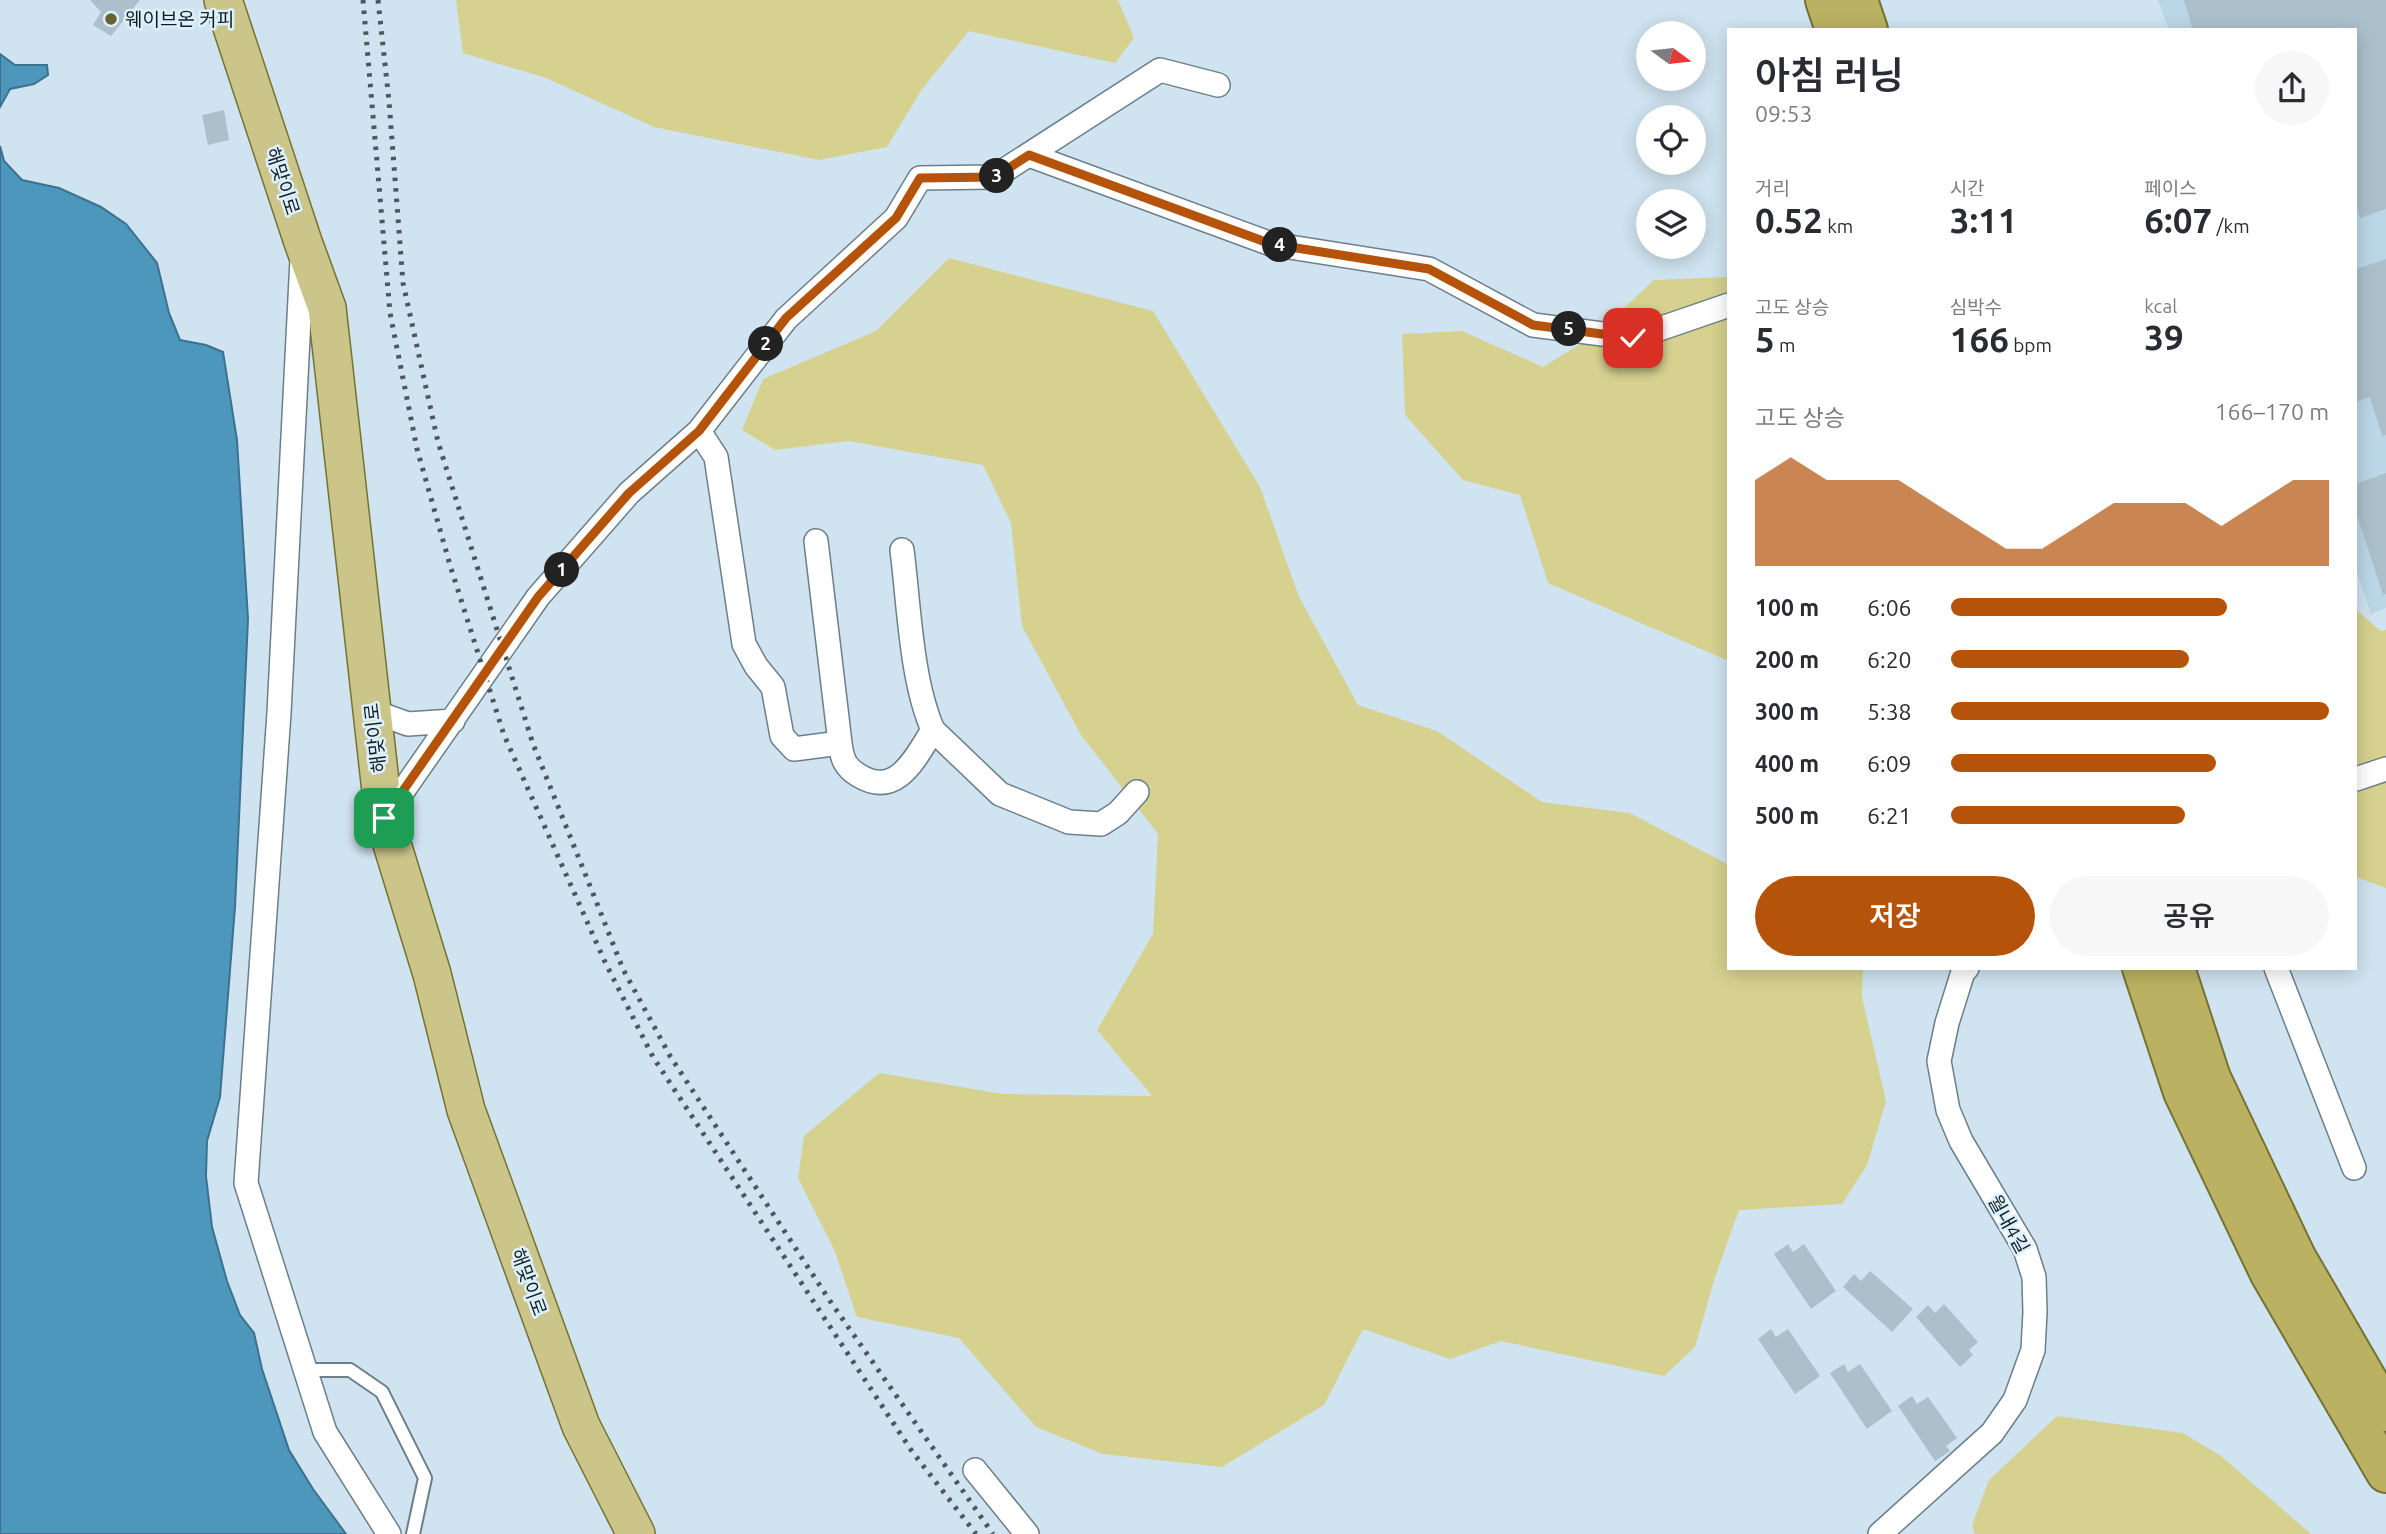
<!DOCTYPE html>
<html lang="ko">
<meta charset="utf-8">
<style>
body{margin:0;font-family:Ubuntu,"Noto Sans KR",sans-serif;background:#f7f7f7;color:#2b2b33;height:100vh;display:flex;flex-direction:column;font-size:26px;white-space:nowrap}
*{box-sizing:border-box;margin:0}
p{font-size:23px;color:#7c7c81}
.icon{flex:none;width:38px;height:38px;fill:none;stroke:currentColor;stroke-width:2;stroke-linecap:round;stroke-linejoin:round}
.map{position:relative;flex:1;overflow:hidden}
.panel{position:absolute;left:1727px;top:28px;width:630px;height:942px;display:flex;flex-direction:column;background:#fff;border-radius:0px;box-shadow:0 4px 18px #0003}
.panel>*{flex:none}
.needle{width:46px;rotate:105deg}
.tools{position:absolute;left:1636px;top:21px;display:grid;gap:14px}
.tools a{display:grid;place-items:center;width:70px;height:70px;border-radius:50%;background:#fff;box-shadow:0 4px 18px #0003;font-size:35px}
.pin{position:absolute;display:grid;place-items:center;width:60px;height:60px;color:#fff;margin:-30px;border-radius:14px;box-shadow:0 4px 10px #0006}
.km{position:absolute;width:35px;height:35px;margin:-18px;border-radius:50%;background:#222;color:#fff;font-size:19px;line-height:35px;text-align:center}
.round{display:grid;place-items:center;flex:none;width:74px;height:74px;border-radius:37px;background:#f7f7f7}
.head{display:flex;align-items:center;justify-content:space-between;height:119px;padding:0 28px}
h1{font-size:38px;font-weight:600;line-height:52px}
.stats{display:grid;grid-template-columns:repeat(3,1fr);gap:10px;height:119px;padding:7px 28px}
.stats div{display:grid;align-content:center}
.stats b{font-size:35px;font-weight:600}
.stats small{font-size:19px;font-weight:400}
.stats p{font-size:19px}
.chart{height:196px;padding:14px 28px}
.chart p{display:flex;justify-content:space-between}
.chart svg{width:100%;height:126px;margin-top:7px;fill:#b45309;opacity:.7}
.button{display:flex;gap:14px;margin-top:auto;padding:14px 28px}
.button a{flex:1;height:80px;border-radius:42px;background:#b45309;color:#fff;font-size:28px;font-weight:600;line-height:80px;text-align:center}
.button a+a{background:#f7f7f7;color:#2b2b33}
ul{padding:0 28px;list-style:none;font-size:23px}
li{display:grid;grid-template-columns:112px 84px 1fr;align-items:center;height:52px}
li i{height:18px;border-radius:9px;background:#b45309}
.map>svg:first-child{display:block}
</style>
<div class="map">
<svg width="2386" height="1534" viewBox="0 0 2386 1534">
<rect width="100%" height="100%" fill="#cfe4f0"/>
<path fill="#bbd6e6" d="M2158,0H2386V608L2371,614L2356,570V30H2169Z"/>
<path fill="#d6d18f" d="M456,0H1118L1134,38L1115,63L969,31L922,89L887,147L819,160L654,127L546,78L463,53Z
M949,258L1153,311L1260,487L1299,597L1358,705L1437,731L1542,802L1630,813L1729,865V968H1863L1862,997L1886,1101L1867,1165L1842,1204L1739,1210L1715,1277L1695,1347L1664,1376L1501,1341L1450,1359L1363,1329L1324,1405L1222,1467L1103,1454L1036,1427L959,1338L857,1317L834,1249L798,1178L804,1136L879,1073L1003,1094L1152,1096L1097,1030L1153,934L1158,834L1081,735L1022,626L1011,523L983,465L848,441L775,450L742,430L763,379L876,331Z
M1729,277V661L1548,583L1520,495L1463,480L1405,415L1402,334L1462,331L1543,367L1595,335L1654,280Z
M2356,610L2381,631L2386,630V888L2356,877Z
M2057,1416L2183,1433L2221,1456L2311,1534H1975L1972,1525L1989,1480Z"/>
<path fill="#4d97bc" stroke="#3c728e" stroke-width="2" d="M0,54L15,65H47L48,75L34,84L10,89L0,107Z
M0,146L4,161L22,180L59,188L101,207L126,224L157,263L169,313L180,340L206,345L223,352L237,440L248,619L235,907L220,1097L207,1141L206,1176L212,1227L227,1281L240,1315L254,1333L262,1369L289,1450L313,1489L346,1534H0Z"/>
<path fill="#acc0cb" d="M90,0H140L111,36L93,25L101,12Z
M2184,0H2386V209L2360,218L2356,204V30H2193Z
M224,110L229,140L208,145L202,115Z
M2386,259V435L2382,436L2370,397L2356,402V269Z
M2386,473V594L2383,595L2356,512V484Z
M1788,1244L1793,1252L1804,1244L1836,1291L1811,1309L1774,1254Z
M1870,1271L1913,1309L1892,1332L1843,1287L1854,1274L1861,1281Z
M1944,1304L1978,1342L1969,1350L1973,1355L1960,1367L1916,1317L1928,1305L1935,1313Z
M1771,1329L1776,1337L1788,1329L1820,1376L1795,1394L1758,1339Z
M1844,1364L1848,1372L1860,1364L1892,1411L1867,1429L1830,1373Z
M1912,1396L1917,1404L1928,1397L1957,1438L1946,1446L1950,1451L1935,1461L1898,1406Z"/>
<g fill="none" stroke-linecap="round" stroke-linejoin="round">
<g stroke="#6c7f89" stroke-width="16">
<path id="service" d="M305,1370H350L382,1392L425,1478L413,1534"/>
</g>
<g stroke="#6c7f89" stroke-width="26">
<path id="minor" d="M1029,155L1271,244L1429,269L1533,325L1633,338L1729,305
M302,259L279,713L246,1183L325,1432L389,1534
M699,431L716,457L744,644L756,666L773,687L782,736L794,749L840,743L816,541
M372,711L408,724L453,721
M933,730L1000,794L1069,822L1101,824L1118,813L1137,792
M840,743C842,759 845,767 858,775C897,799 915,758 933,730C911,680 909,605 902,550
M2356,779L2386,769
M384,818L538,597L629,493L699,431L786,319L896,218L920,178L994,177L1160,70L1218,85
M2276,968L2354,1168
M975,1470L1027,1534
M1880,1534L1992,1433L2015,1400L2033,1350L2035,1312L2034,1277L2025,1249L1961,1141L1948,1110L1939,1061L1947,1023L1963,972L1967,968"/>
</g>
<g stroke="#767232" stroke-width="40">
<path id="primary" d="M223,0L303,242L327,308L384,818L432,974L466,1110L581,1426L636,1534"/>
</g>
<g stroke="#767232" stroke-width="42">
<path id="trunk" d="M1825,0L1835,30
M1858,0L1868,30
M2142,968L2183,1092L2270,1274L2386,1473
M2175,968L2211,1078L2296,1257L2386,1412"/>
</g>
<use href="#service" stroke="#fff" stroke-width="12"/>
<use href="#minor" stroke="#fff" stroke-width="23"/>
<use href="#primary" stroke="#cbc589" stroke-width="37"/>
<use href="#trunk" stroke="#bab262" stroke-width="38"/>
<path stroke="#4c575e" stroke-width="5" stroke-dasharray="3.5 7" stroke-linecap="butt" d="M363,0L390,313L417,449L450,565L504,735L605,962L653,1057L911,1450L976,1534
M378,0L389,101L403,283L438,442L533,744L594,896L623,969L670,1056L830,1301L993,1534"/>
</g>
<g fill="none" stroke-linecap="round" stroke-linejoin="round">
<g stroke="#fff" stroke-width="14">
<path id="route" d="M384,818L538,597L629,493L699,431L786,318L896,218L920,178L995,177L1029,155L1271,244L1429,269L1533,325L1633,338"/>
</g>
<use href="#route" stroke="#b45309" stroke-width="9"/>
</g>
<circle fill="#67632f" stroke="#dcf1fd" stroke-width="2.5" cx="111" cy="19" r="7"/>
<g text-anchor="middle" stroke-width="5" stroke-linejoin="round" paint-order="stroke">
<g font-size="19" fill="#161d21" stroke="#dcf1fd" text-anchor="start">
<text x="125" y="26">웨이브온 커피</text>
</g>
<g font-size="19" fill="#161d21" stroke="#dcf1fd">
<text transform="translate(283 181) rotate(72)" y="7">해맞이로</text>
<text transform="translate(375 738) rotate(-97)" y="7">해맞이로</text>
<text transform="translate(2009 1224) rotate(61)" y="7">월내4길</text>
<text transform="translate(529 1282) rotate(70)" y="7">해맞이로</text>
</g>
</g>
</svg>
<div class="tools">
<a><svg class="needle" viewBox="-14 -14 28 28"><path d="M0-13l5 13h-10z" fill="#e53935"/><path d="M0 13l5-13h-10z" fill="#7c7c81"/></svg></a>
<a><svg class="icon" aria-label="locate" viewBox="0 0 24 24"><circle cx="12" cy="12" r="6"/><path d="M12 2v4M12 18v4M2 12h4M18 12h4"/></svg></a>
<a><svg class="icon" aria-label="layers" viewBox="0 0 24 24"><path d="M12 4l9 5-9 5-9-5zM3 14l9 5 9-5"/></svg></a>
</div>
<div class="pin" style="left:384px;top:818px;background:#1e9e55"><svg class="icon" aria-label="arrive" viewBox="0 0 24 24"><path d="M6 21V4h12l-3 4 3 4H6"/></svg></div>
<div class="pin" style="left:1633px;top:338px;background:#d93025"><svg class="icon" aria-label="check" viewBox="0 0 24 24"><path d="M5 12l5 5 9-10"/></svg></div>
<b class="km" style="left:562px;top:570px">1</b>
<b class="km" style="left:766px;top:344px">2</b>
<b class="km" style="left:997px;top:176px">3</b>
<b class="km" style="left:1280px;top:245px">4</b>
<b class="km" style="left:1569px;top:329px">5</b>
<section class="panel">
<div class="head"><div><h1>아침 러닝</h1><p>09:53</p></div><a class="round"><svg class="icon" aria-label="share" viewBox="0 0 24 24"><path d="M12 15V3M7 8l5-5 5 5M5 13v7h14v-7"/></svg></a></div>
<div class="stats">
<div><p>거리</p><b>0.52<small> km</small></b></div>
<div><p>시간</p><b>3:11</b></div>
<div><p>페이스</p><b>6:07<small> /km</small></b></div>
</div>
<div class="stats">
<div><p>고도 상승</p><b>5<small> m</small></b></div>
<div><p>심박수</p><b>166<small> bpm</small></b></div>
<div><p>kcal</p><b>39</b></div>
</div>
<div class="chart"><p><span>고도 상승</span>166–170 m</p>
<svg viewBox="0 0 160 44" preserveAspectRatio="none"><path d="M0 44V14L10 6L20 14L30 14L40 14L50 22L60 30L70 38L80 38L90 30L100 22L110 22L120 22L130 30L140 22L150 14L160 14V44z"/></svg>
</div>
<ul>
<li><b>100 m</b>6:06<i style="width:73%"></i></li>
<li><b>200 m</b>6:20<i style="width:63%"></i></li>
<li><b>300 m</b>5:38<i style="width:100%"></i></li>
<li><b>400 m</b>6:09<i style="width:70%"></i></li>
<li><b>500 m</b>6:21<i style="width:62%"></i></li>
</ul>
<div class="button"><a>저장</a><a>공유</a></div>
</section>
</div>
